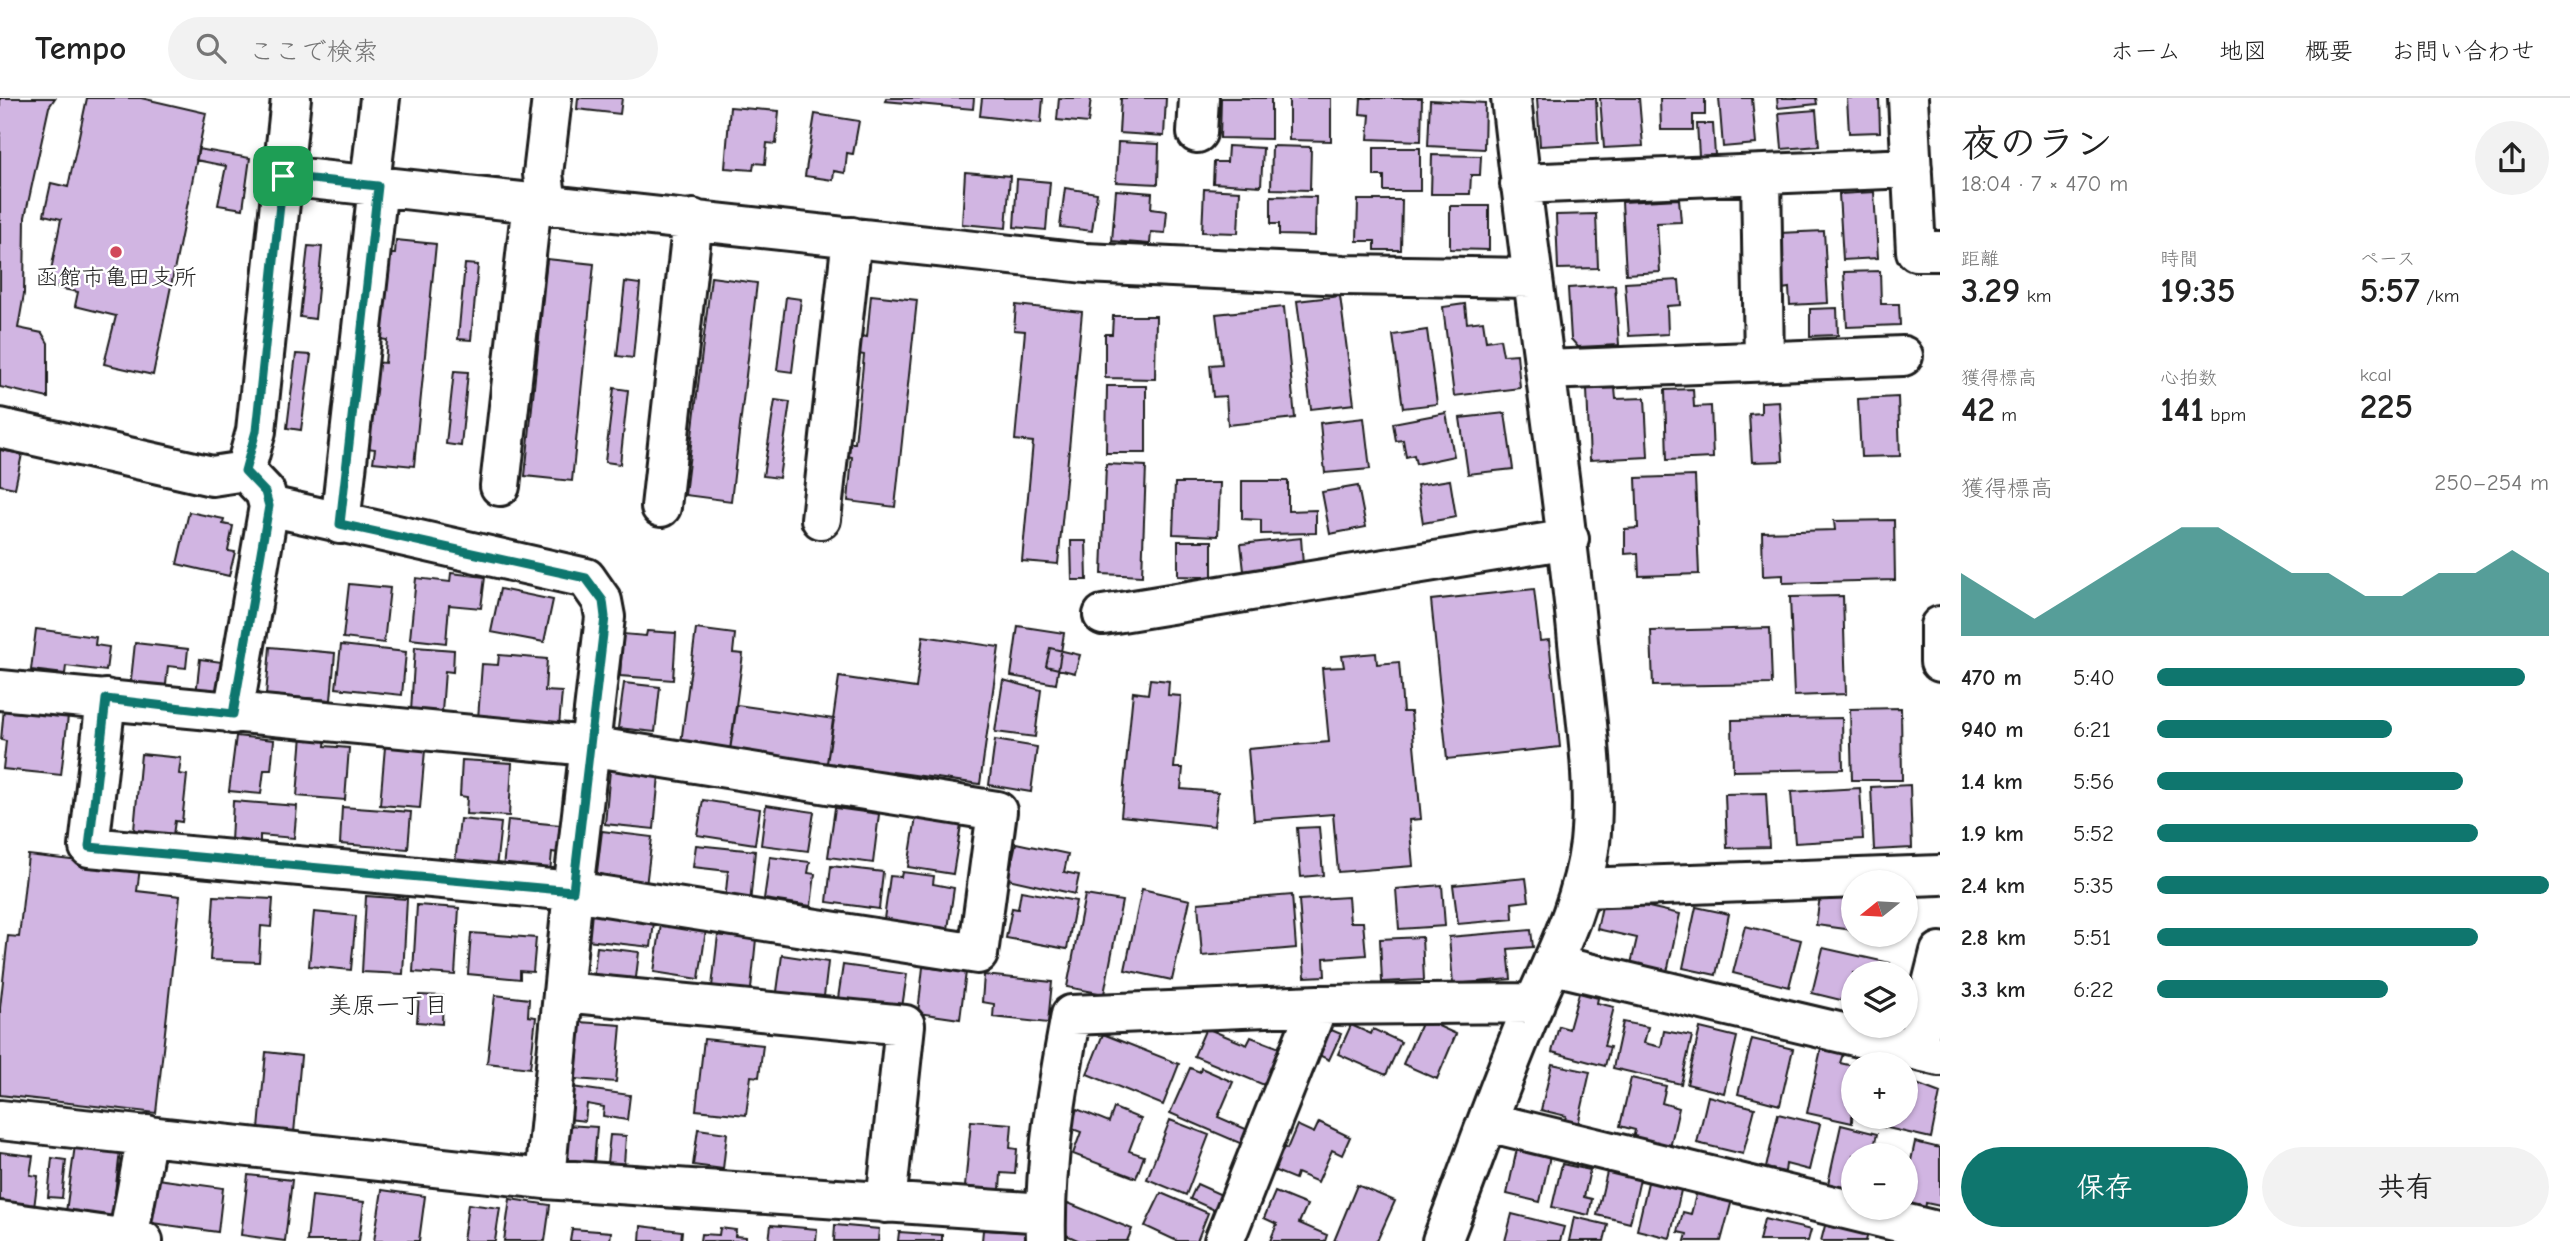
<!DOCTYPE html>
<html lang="ja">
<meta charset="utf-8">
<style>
body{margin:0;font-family:"Comic Neue","Klee One",sans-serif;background:#f2f2f2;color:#222;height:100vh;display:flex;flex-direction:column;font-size:26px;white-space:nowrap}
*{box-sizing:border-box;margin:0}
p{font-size:23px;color:#767676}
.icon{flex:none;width:38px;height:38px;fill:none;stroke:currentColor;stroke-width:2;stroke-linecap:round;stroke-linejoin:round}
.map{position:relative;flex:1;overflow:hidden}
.drawer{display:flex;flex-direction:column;background:#fff;width:630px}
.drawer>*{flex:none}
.needle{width:46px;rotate:252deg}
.controls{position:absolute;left:1841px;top:772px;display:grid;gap:14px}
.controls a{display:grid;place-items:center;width:77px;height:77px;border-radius:50%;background:#fff;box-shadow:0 2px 5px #0004;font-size:35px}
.pin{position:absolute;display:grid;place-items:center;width:60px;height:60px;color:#fff;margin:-30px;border-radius:14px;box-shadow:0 4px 10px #0006}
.round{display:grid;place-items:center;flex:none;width:74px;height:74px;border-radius:37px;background:#f2f2f2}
.overview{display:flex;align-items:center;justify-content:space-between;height:119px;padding:0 21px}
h1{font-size:38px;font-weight:800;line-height:52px}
.figures{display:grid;grid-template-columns:repeat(3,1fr);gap:10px;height:119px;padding:7px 21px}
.figures div{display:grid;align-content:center}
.figures b{font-size:35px;font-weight:800}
.figures small{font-size:19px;font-weight:400}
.figures p{font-size:19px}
.chart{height:196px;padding:14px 21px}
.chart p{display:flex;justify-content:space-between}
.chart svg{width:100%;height:126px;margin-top:7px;fill:#0f766e;opacity:.7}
.primary-button{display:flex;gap:14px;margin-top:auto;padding:14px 21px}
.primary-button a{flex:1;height:80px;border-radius:42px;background:#0f766e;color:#fff;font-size:28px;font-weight:800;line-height:80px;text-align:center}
.primary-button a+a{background:#f2f2f2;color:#222}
ul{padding:0 21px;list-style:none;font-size:23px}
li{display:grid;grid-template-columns:112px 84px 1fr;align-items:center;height:52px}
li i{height:18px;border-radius:9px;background:#0f766e}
header{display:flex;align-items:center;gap:42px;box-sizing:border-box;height:98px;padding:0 35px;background:#fff;border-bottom:2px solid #e0e0e0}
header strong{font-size:33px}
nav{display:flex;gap:38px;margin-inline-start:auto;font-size:24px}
.search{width:490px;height:63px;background:#f2f2f2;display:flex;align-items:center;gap:18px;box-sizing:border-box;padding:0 24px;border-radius:38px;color:#767676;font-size:26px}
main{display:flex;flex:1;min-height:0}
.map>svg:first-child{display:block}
</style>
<header>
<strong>Tempo</strong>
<div class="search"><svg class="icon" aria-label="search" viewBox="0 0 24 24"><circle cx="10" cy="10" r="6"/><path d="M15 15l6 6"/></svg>ここで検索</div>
<nav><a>ホーム</a><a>地図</a><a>概要</a><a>お問い合わせ</a></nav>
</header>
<main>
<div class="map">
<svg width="1940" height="1143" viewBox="0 0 1940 1143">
<rect width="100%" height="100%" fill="#fff"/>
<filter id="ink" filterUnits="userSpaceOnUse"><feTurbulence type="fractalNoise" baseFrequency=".0143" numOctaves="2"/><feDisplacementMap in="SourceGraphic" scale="14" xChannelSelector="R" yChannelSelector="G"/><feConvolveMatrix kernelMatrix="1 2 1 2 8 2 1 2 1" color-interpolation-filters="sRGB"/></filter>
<g filter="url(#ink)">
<path fill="#d1b5e2" stroke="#1c1c1c" stroke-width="2" d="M0,0H55L49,9L25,119L24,196L18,230L42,235L48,245V300L0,289Z
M87,0H141L206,15L153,277L104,266L116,218L75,208L78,194L48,188L61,121L44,117L51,85L68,89Z
M578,0H622L620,16L577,11Z
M886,0H974L973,11L885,3Z
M982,0H1043L1041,25L980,18Z
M1059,0H1091L1088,25L1057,22Z
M1121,0H1166L1164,38L1119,35Z
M1221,0H1271V41L1220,40Z
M1289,0H1331V43L1289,42Z
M1361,0H1422L1421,43L1368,41L1370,17L1360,16Z
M1537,0H1596L1598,45L1540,48Z
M1600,0H1639L1643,48L1604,50Z
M1660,0H1705V17H1693V32H1661Z
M1719,0H1752L1756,46L1723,49Z
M1777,0H1816L1817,6L1778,10Z
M1847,0H1879L1880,34L1849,35Z
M1430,2L1485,5L1484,51L1428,48Z
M730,9L779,13L776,46L767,45L765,66L754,65L753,72L725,70Z
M1816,12L1819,48L1782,51L1779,15Z
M815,16L859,23L853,56L847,55L845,75L834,73L833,82L805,78Z
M1697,26H1713L1715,57L1699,58Z
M1118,44L1159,46L1158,86L1116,84Z
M1228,48L1263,50L1261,88L1213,85L1214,64H1227Z
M1272,48L1311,49L1310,92L1271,91Z
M1374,50H1420V93H1384V78H1374Z
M198,51L250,60L243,111L218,107L226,68L196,62Z
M1432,57L1481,58L1480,77H1471L1470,96H1431Z
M965,74L1010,78L1006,130L962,126Z
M1017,81L1050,84L1046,132L1014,129Z
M1065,90L1097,95L1092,133L1060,129Z
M1204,91L1240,93L1238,135L1202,134Z
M1116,92L1152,95L1151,111L1167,113L1165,135L1151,134L1150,146L1112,143Z
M1874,94L1878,160L1843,162L1839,96Z
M1271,98L1316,99L1315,138L1279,137V126H1271Z
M1679,101L1681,124L1657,125L1660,174L1626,176L1622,104Z
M1358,102H1402L1401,152H1375V143H1357Z
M1450,108H1489V152L1450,151Z
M1596,116L1598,170L1558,171L1556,117Z
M1824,133L1828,205L1790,207L1789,190L1782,191L1779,135Z
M396,142L436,146L414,368L373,364L375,351L367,350L375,264L385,265L387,242L380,241L388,156H395Z
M308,148L322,149L315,221L300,219Z
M547,161L594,166L572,383L525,378Z
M465,166L478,167L471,242L458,241Z
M1880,173L1881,206H1899L1900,227L1847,229L1844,174Z
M711,179L757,185L731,403L685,397Z
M1679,182L1681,207L1667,208L1668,236L1629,238L1625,185Z
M625,184L640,186L633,260L617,258Z
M1615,187L1619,247L1578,249L1571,241L1568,190Z
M871,197L917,202L895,409L848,403L852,359L847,358L848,345H855L864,257L859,256L861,238L867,239Z
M1340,198L1354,306L1311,311L1297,203Z
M786,199L801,201L792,274L777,272Z
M1465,206L1467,225L1483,223L1486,243L1500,241L1503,257L1517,256L1520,290L1454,298L1443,209Z
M1016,207L1082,214L1058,466L1022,463L1033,344L1015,342L1025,233L1014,232Z
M1284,209L1295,320L1228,327L1226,298L1213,299L1210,267L1222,266L1216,216Z
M1837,210L1838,237L1810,238V211Z
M1113,218H1156L1155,281L1105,280V236H1112Z
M1427,232L1437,306L1403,310L1393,237Z
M296,256L311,257L301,332L287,330Z
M454,273L468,274L461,348L446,346Z
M1107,288H1146V355H1106Z
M614,290L628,292L620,366L605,364Z
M1615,290L1616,301L1645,300L1648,359L1590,362L1587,291Z
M1693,291L1694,309L1711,308L1713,360L1667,362L1665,292Z
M1898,299L1900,358L1861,359L1858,301Z
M775,302L790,304L779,380L763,378Z
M1779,303L1783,363L1752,364L1749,316L1761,315V304Z
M1446,315L1454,358L1416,366L1414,357L1406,359L1403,342L1396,343L1393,325Z
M1505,315L1513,371L1468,376L1460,320Z
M1364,320L1370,371L1325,375L1320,325Z
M0,352L22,356L15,390L0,387Z
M1106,366L1146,368L1142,478L1102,476Z
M1695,378L1699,476L1639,478L1638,455L1625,456V431L1638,430L1636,380Z
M1450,382L1456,419L1423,425L1417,387Z
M1242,383H1288V413L1316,412V435L1261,436V422L1242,421Z
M1175,385H1220L1218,438L1173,436Z
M1358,388L1366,429L1330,436L1322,394Z
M189,414L224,421L223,426L233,428L228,453L235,454L229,478L177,466Z
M1894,422L1895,482L1783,485V477L1763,478L1762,434L1835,432L1834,423Z
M1301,440L1303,467L1244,473L1241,446Z
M1071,443H1086L1087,482H1072Z
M1178,443H1212V479L1178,478Z
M451,475L485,479L481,510L449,507L446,545L410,541L416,480L450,484Z
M349,486L390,490L384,545L343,540Z
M500,491L553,502L544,544L491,534Z
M1534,491L1540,543L1549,542L1560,649L1447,661L1431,502Z
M1843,498L1846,596L1794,598L1790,499Z
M1018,528L1064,535L1056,586L1011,578Z
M1770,530L1772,586L1653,588L1651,533Z
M36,531L96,539L95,547L109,549L106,573L66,568L65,576L31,572Z
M696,531L735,536L733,555L743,556L730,652L681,645Z
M647,533L676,535L673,582L620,578L623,536L646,538Z
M923,538L999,549L980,686L827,665L839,579L916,590Z
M135,545L188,551L186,570L168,568L165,595L130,591Z
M341,547L406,554L402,597L336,590Z
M270,549L335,555L331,602L266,597Z
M415,549L454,552L453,574L445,573L442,614L411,613Z
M1050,550L1080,557L1075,575L1046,568Z
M1376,555L1377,566L1399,564L1403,614H1411L1421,721L1409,722L1413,768L1338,774L1333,716L1254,722L1248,651L1329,644L1322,570L1344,569L1342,558Z
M499,557L547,561L545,593L562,594L559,628L478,621L482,566L498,567Z
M200,561L229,565L225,600L196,597Z
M1150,581L1169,583L1168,597L1181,598L1174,670H1183L1181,691L1218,694L1214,728L1121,718L1133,594L1148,596Z
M1003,582L1041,592L1035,639L995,634Z
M624,585L660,589L655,634L618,630Z
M737,607L834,621L827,665L730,652Z
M4,610L68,618L61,677L3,671L6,643L1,642Z
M1901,610L1902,682H1852L1850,611Z
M1842,620L1843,671L1733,673L1732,622Z
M302,637L326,639L325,648L349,650L345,702L297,698Z
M236,638L274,642L271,672H264L261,696L229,693Z
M995,642L1037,649L1031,694L989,687Z
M385,649L425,652L420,710L380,707Z
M141,656L181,660L179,676L187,677L182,724L175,723L173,737L134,732Z
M462,662L512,665L509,718L466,716L467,699L460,698Z
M610,672L659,677L654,731L605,726Z
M1910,687L1912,750L1874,752L1871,689Z
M1860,690L1863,741L1795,745L1791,694Z
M1766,695L1769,749L1727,750L1725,696Z
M703,702L760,711L755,746L697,737Z
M233,703L297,708L294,740L260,737V746L231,744Z
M766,707L814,714L808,753L761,747Z
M342,709L411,714L408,751L340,746Z
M835,710L879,716L873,765L828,759Z
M916,719L961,727L953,776L908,769Z
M460,721L501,725L496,770L455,765Z
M508,722L560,727L558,755L552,754L550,775L503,770Z
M1319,729L1323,777L1301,779L1297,730Z
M602,733L652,739L646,788L596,782Z
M1016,745L1068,756L1064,774L1079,777L1075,796L1008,781Z
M696,747L755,753L750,806L725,804L728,773L693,769Z
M28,757L140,770L137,793L180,798L156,1015L0,997V910L8,838L19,839Z
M770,759L810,764L808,775L815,776L811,808L764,801Z
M831,768L883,774L879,811L827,804Z
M902,774L934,778L933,786L954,790L948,831L884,821L890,778L901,779Z
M1526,780L1529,803L1512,805L1513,821L1458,826L1453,787Z
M1442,787L1445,828L1399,831L1396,791Z
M1142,791L1190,802L1172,882L1125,872Z
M1853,792V832L1816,827L1820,798Z
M1021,793L1076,803L1067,851L1006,840L1012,810L1018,811Z
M1085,797L1122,803L1104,896L1067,889Z
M1292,797L1296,850L1202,858L1198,805Z
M214,798L273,801L271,829L261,828L259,864L210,862Z
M366,798L407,801L403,876L362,874Z
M1348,799L1350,824H1363L1366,857L1324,860L1325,878L1305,879L1299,802Z
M1604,799L1680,816L1667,874L1631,866L1637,840L1597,831Z
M417,807L459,810L455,877L413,874Z
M1696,809L1729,816L1716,877L1683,870Z
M314,814L356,818L351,872L309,868Z
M590,816L654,824L651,849L587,842Z
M661,826L706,832L699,881L654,874Z
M1745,828L1801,842L1789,889L1733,875Z
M1531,832L1533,849L1508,851L1511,881L1453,886L1449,839Z
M471,835L536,840L533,874L520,873V881L468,876Z
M718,837L756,841L750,901L711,897Z
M1422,839L1424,882L1382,884L1380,841Z
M597,849L639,854L635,888L593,883Z
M1823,850L1890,865L1888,875H1853V905L1812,895Z
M782,857L828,864L823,907L776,901Z
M843,867L907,876L901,916L837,907Z
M923,869L966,874L960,921L918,915Z
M984,877L1052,884L1048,925L993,919L994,906L982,904Z
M1579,895L1598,900L1597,905L1614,909L1604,948L1610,949L1605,968L1552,954L1559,928L1569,931Z
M419,897L443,898L442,926L417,924Z
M495,897L529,901L528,918L536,919L530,970L487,965Z
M1423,921L1456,936L1437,981L1403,966Z
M579,924L621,927L616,984L575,981Z
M1623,924L1648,929L1644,945L1661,949L1664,933L1692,938L1681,986L1613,970Z
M1351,927L1371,936L1373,931L1401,944L1386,977L1338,956Z
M1206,930L1247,947L1251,939L1285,952L1269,989L1194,958Z
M1700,930L1737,939L1724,995L1687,986Z
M1329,931L1341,936L1329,962L1317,956Z
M1103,936L1179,966L1163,1007L1087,976Z
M704,941L763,947L759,979L751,978L746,1017L696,1012Z
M1752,941L1793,951L1780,1007L1738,996Z
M1821,951L1843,956L1840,965L1853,968L1852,1025L1807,1015Z
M266,954L301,958L294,1035L259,1031Z
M1552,966L1590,974L1578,1027L1564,1025L1566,1018L1541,1012Z
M1190,970L1200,974L1201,970L1233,984L1218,1019L1255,1035L1249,1049L1170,1015Z
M1631,980L1666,988L1662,1005L1679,1010L1670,1050L1633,1041L1635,1032L1620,1028Z
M1906,982L1940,995L1931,1040L1870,1026L1872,1018H1906Z
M572,989L630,997L627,1022L603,1018L604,1009L587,1006L585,1023L568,1021Z
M1708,998L1755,1010L1743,1056L1697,1045Z
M1114,1010L1141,1021L1129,1053L1144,1058L1136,1080L1073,1056L1081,1034L1070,1030L1077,1011L1109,1024Z
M1778,1016L1820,1026L1809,1072L1786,1066L1785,1074L1766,1070Z
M1170,1022L1209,1037L1186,1097L1147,1081Z
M971,1023L1012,1026L1010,1050L1017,1051L1015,1076L1001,1075L1000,1092L965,1089Z
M1319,1024L1350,1039L1342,1057L1332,1052L1318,1084L1297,1075L1295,1081L1268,1070L1278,1047L1287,1051L1297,1027L1314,1035Z
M567,1027L597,1029L594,1065L564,1062Z
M1841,1027L1877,1036L1872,1057H1853V1092L1828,1086Z
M698,1031L727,1035L723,1071L693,1067Z
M610,1037L626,1038L624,1066L607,1065Z
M1915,1044L1940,1050V1108L1926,1105L1925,1113L1906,1109V1086Z
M75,1047L120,1053L112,1121L66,1114Z
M1517,1051L1550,1058L1540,1104L1507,1096Z
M0,1054L33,1058L30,1077L38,1078L34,1110L0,1106Z
M52,1060L66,1062L62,1100L48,1099Z
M1562,1066L1590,1072L1584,1099L1592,1101L1589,1117L1552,1109Z
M1607,1074L1640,1081L1630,1125L1597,1117Z
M248,1077L292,1082L285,1143L241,1137Z
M1649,1080L1682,1088L1670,1140L1637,1132Z
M157,1081L223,1090L218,1134L152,1125Z
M1197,1086L1226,1099L1219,1114L1190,1101Z
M1357,1087L1395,1103L1377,1143H1334Z
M382,1092L425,1098L419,1143H374Z
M1697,1093L1732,1102L1721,1143H1685L1687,1136L1678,1134L1683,1114L1691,1116Z
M1275,1094L1307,1107L1299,1125L1327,1137L1325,1143H1270L1277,1126L1264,1120Z
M1161,1095L1208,1115L1197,1143H1177L1145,1128Z
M312,1098L364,1104L359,1143H307Z
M510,1101L550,1107L545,1143H504Z
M1068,1105L1132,1131L1127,1143H1080L1057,1133Z
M468,1106L500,1110L495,1143H463Z
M1512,1116L1564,1129L1560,1143H1505Z
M1574,1119L1608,1127L1604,1143H1569Z
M1764,1121L1811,1132L1808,1143H1759Z
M1826,1124L1868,1135L1866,1143H1821Z
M771,1127L817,1131L816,1143H769Z
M835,1127L879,1131L878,1143H834Z
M641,1128L682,1133L681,1143H640Z
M720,1130L736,1132L735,1138L746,1139V1143H700L701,1136L719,1137Z
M572,1131L611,1134L610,1143H570Z
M983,1132L1027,1134V1143H982Z
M899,1134L942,1137V1143H898Z"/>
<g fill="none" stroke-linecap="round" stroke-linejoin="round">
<g stroke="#1c1c1c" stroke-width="44">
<path id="minor" d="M1908,0L1916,153H1940
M1197,35L1199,0
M283,78L1085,165L1344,177L1532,180
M1761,78L1764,263
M370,86L380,0
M1520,86L1912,70
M547,106L543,76L552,0
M1545,272L1903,258
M0,330L212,378L245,373L256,333L291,0
M245,373L265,394L269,408L586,480L602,503L605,519L573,793L545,1081
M500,388L532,104
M661,409L693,121
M821,421L852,139
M340,426L378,88
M1103,517L1569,441
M1940,528V564
M0,592L589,648L997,713L978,856L573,793L89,749L106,601
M233,616L269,408
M1581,790L1940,777
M1554,867L1940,958
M563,894L905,927L886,1105
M1916,949L1940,854
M0,1022L545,1081L1045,1115
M1488,1024L1940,1134
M0,1123L143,1143
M128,1141L147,1037
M1046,1143C1044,1066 1057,992 1071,917L1318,907L1535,905
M1224,1143L1318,907
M1442,1143C1473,1064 1500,984 1534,906C1557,854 1583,803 1590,745C1597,676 1583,602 1577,533C1559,355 1530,178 1511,0"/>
</g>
<use href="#minor" stroke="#fff" stroke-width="38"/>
</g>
</g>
<g fill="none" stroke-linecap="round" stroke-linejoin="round" filter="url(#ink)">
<g stroke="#fff" stroke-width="14">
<path id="route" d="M283,78L378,88L340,426L586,480L603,503L605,519L573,793L89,749L106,601L233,616L269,408L265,394L245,373L256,333Z"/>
</g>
<use href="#route" stroke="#0f766e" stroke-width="9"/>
</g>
<circle fill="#d1495b" stroke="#fff" stroke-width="2.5" cx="116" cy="154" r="7"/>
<g text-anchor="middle" stroke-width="5" stroke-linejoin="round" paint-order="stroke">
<g font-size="23" fill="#1c1c1c" stroke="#fff">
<text x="116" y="187">函館市亀田支所</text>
</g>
<g font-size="24" fill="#1c1c1c" stroke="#fff">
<text x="388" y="915">美原一丁目</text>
</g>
</g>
</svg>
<div class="controls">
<a><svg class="needle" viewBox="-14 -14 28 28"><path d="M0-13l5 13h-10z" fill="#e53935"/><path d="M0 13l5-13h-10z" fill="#767676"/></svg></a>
<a><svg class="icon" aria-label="layers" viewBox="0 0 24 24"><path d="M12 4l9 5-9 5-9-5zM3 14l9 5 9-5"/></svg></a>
<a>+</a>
<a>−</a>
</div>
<div class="pin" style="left:283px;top:78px;background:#1e9e55"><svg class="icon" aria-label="arrive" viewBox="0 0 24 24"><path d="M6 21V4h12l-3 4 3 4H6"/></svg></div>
</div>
<section class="drawer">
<div class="overview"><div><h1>夜のラン</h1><p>18:04 · 7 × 470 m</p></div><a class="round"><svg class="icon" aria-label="share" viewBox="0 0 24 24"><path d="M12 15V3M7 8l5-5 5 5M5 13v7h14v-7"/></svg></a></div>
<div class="figures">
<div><p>距離</p><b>3.29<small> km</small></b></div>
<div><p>時間</p><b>19:35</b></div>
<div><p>ペース</p><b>5:57<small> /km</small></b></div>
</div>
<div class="figures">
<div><p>獲得標高</p><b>42<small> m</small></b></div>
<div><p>心拍数</p><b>141<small> bpm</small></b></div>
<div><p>kcal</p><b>225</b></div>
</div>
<div class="chart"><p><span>獲得標高</span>250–254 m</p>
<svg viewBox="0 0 160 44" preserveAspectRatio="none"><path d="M0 44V22L10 30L20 38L30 30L40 22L50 14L60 6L70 6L80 14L90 22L100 22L110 30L120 30L130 22L140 22L150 14L160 22V44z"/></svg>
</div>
<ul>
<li><b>470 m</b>5:40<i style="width:94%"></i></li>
<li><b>940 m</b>6:21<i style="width:60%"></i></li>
<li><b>1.4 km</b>5:56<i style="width:78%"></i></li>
<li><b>1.9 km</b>5:52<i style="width:82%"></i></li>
<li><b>2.4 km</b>5:35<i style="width:100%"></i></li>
<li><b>2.8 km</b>5:51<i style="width:82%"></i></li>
<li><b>3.3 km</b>6:22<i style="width:59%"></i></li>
</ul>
<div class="primary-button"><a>保存</a><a>共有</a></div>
</section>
</main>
